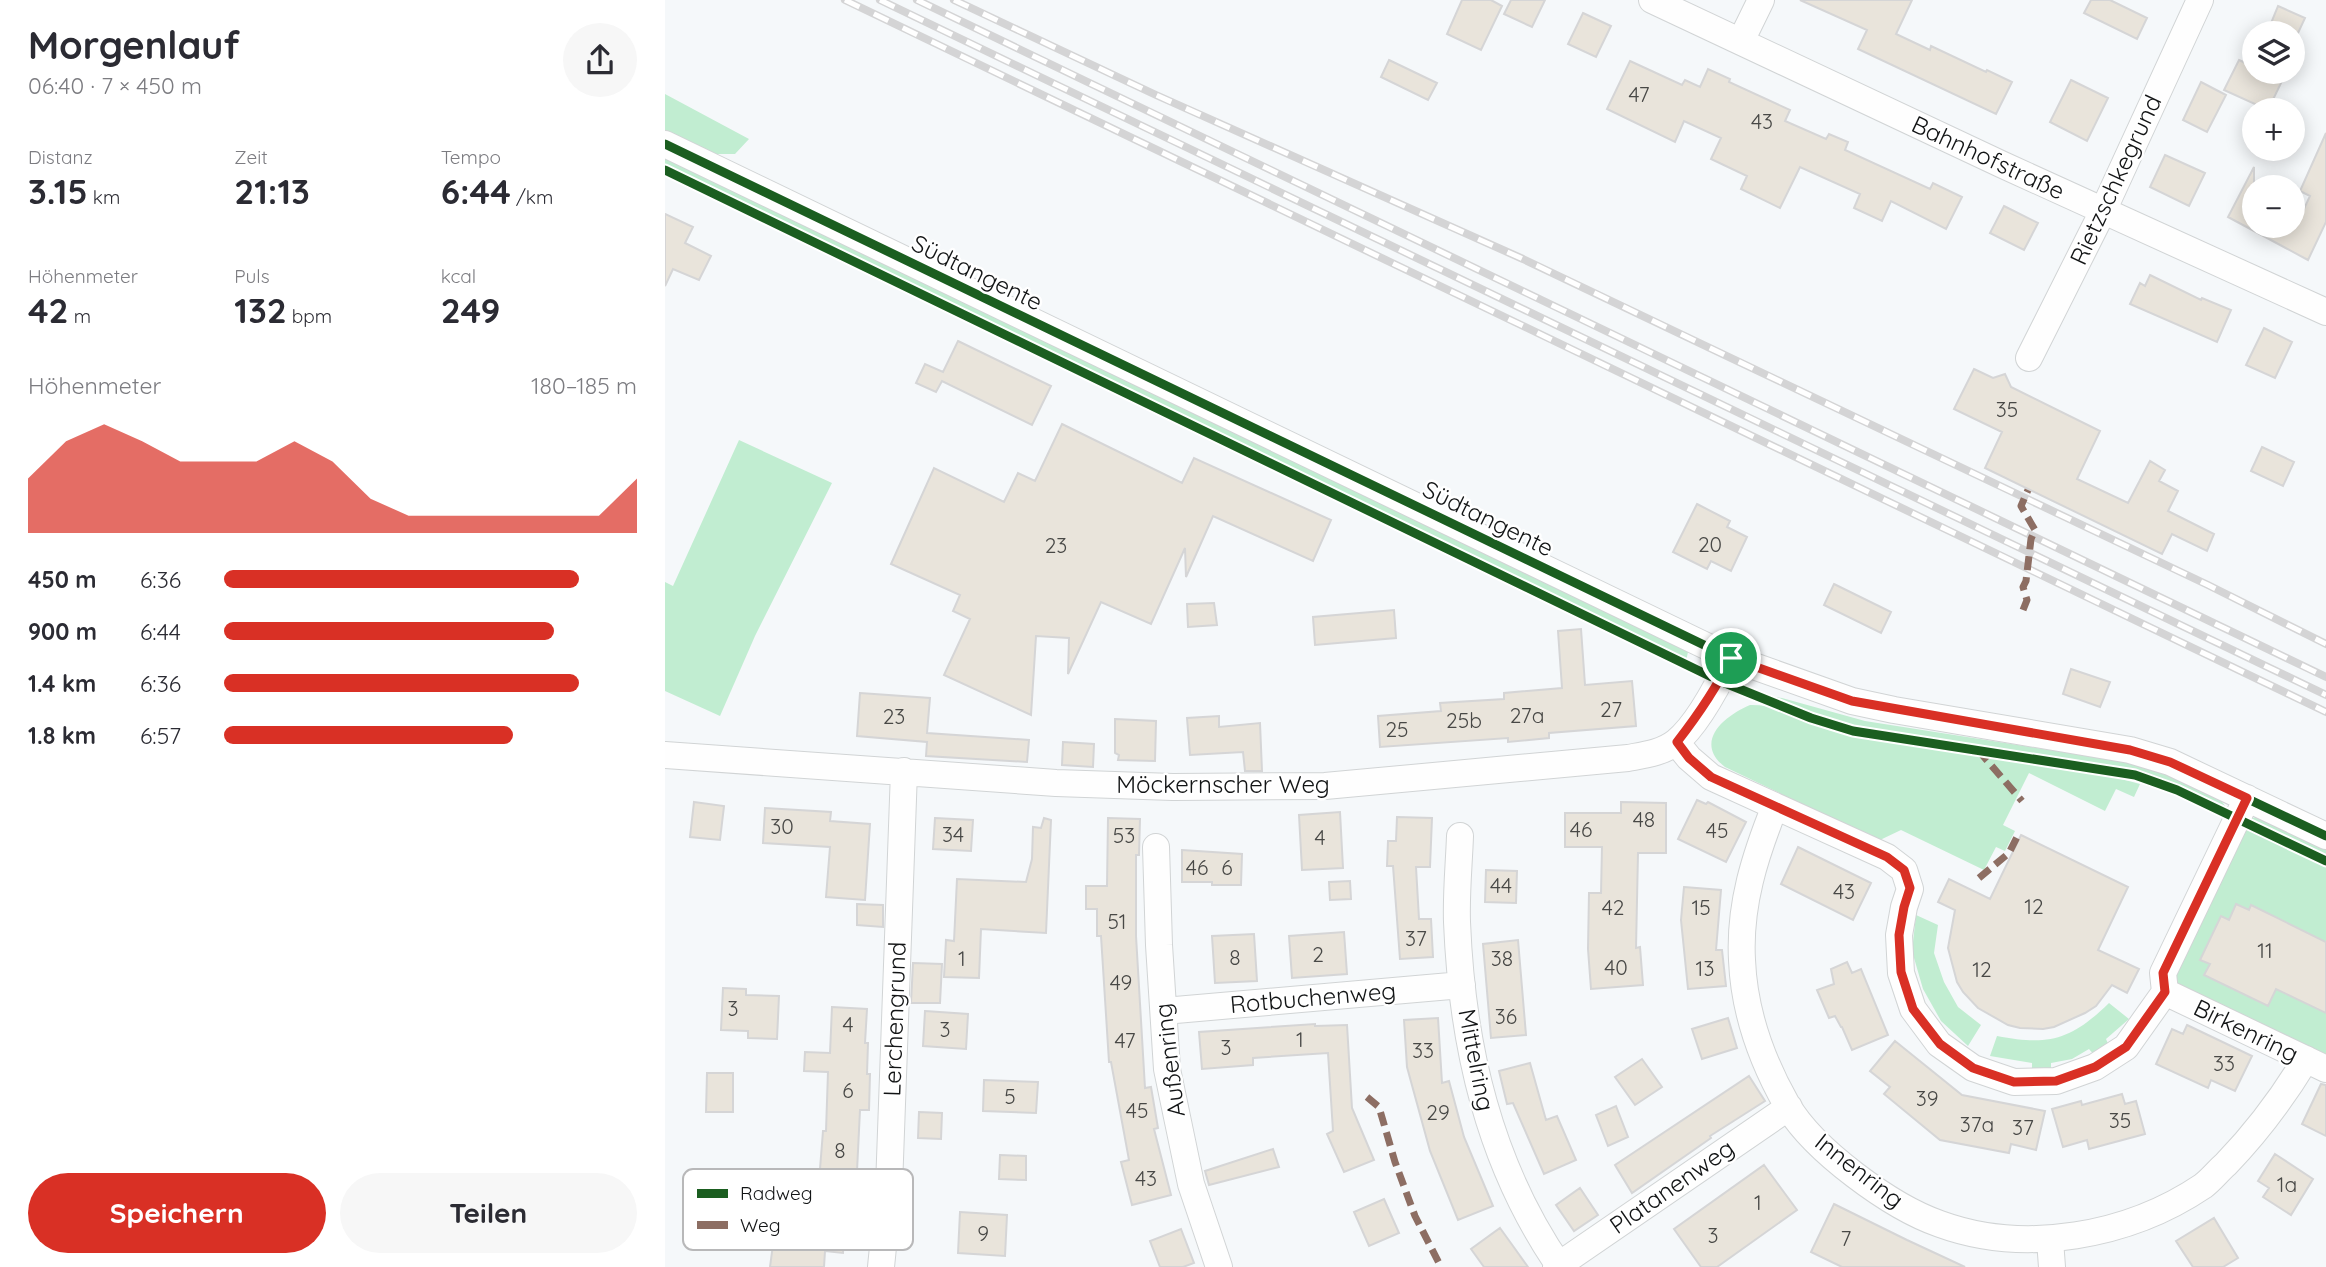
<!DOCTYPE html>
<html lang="de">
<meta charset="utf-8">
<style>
body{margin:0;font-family:Quicksand,sans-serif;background:#f7f7f7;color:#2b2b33;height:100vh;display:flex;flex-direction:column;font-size:26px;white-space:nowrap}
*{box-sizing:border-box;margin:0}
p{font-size:23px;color:#7c7c81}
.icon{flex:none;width:38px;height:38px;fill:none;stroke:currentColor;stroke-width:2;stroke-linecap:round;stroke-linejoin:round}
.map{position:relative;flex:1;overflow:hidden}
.side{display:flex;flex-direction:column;background:#fff;width:665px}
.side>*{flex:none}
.buttons{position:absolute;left:1577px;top:21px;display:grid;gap:14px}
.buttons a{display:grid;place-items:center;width:63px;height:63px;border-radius:50%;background:#fff;box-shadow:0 4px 18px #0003;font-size:35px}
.pin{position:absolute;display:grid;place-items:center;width:60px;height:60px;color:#fff;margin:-30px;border:4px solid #fff;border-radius:50%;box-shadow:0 2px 7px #0007}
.round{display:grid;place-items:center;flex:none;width:74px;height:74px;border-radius:37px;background:#f7f7f7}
.head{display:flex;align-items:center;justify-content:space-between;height:119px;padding:0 28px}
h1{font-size:38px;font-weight:700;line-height:52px}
.stats{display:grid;grid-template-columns:repeat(3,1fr);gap:10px;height:119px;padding:7px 28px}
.stats div{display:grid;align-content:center}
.stats b{font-size:35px;font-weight:700}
.stats small{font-size:19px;font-weight:400}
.stats p{font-size:19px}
.chart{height:196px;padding:14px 28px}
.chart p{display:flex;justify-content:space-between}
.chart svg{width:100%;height:126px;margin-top:7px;fill:#d93025;opacity:.7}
.button{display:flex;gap:14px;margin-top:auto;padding:14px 28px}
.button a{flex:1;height:80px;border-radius:42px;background:#d93025;color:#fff;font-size:28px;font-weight:700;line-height:80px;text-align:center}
.button a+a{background:#f7f7f7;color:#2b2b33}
ul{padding:0 28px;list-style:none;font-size:23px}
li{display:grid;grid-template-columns:112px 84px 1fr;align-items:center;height:52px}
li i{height:18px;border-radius:9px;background:#d93025}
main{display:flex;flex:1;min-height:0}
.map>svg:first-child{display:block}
</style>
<main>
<section class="side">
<div class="head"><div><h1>Morgenlauf</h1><p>06:40 · 7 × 450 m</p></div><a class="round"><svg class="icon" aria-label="share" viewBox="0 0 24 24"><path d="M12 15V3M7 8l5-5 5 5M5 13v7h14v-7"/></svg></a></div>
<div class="stats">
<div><p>Distanz</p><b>3.15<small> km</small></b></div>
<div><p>Zeit</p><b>21:13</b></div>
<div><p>Tempo</p><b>6:44<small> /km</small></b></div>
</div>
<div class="stats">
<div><p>Höhenmeter</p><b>42<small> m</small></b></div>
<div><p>Puls</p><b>132<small> bpm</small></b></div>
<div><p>kcal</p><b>249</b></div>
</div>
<div class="chart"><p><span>Höhenmeter</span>180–185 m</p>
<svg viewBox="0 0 160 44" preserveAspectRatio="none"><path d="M0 44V25L10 12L20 6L30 12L40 19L50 19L60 19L70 12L80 19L90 32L100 38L110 38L120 38L130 38L140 38L150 38L160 25V44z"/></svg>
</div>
<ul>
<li><b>450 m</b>6:36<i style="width:86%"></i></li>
<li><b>900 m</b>6:44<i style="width:80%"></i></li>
<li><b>1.4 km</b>6:36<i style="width:86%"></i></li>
<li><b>1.8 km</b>6:57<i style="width:70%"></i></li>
</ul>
<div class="button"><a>Speichern</a><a>Teilen</a></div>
</section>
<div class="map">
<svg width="1661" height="1267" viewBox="0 0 1661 1267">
<rect width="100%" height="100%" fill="#f5f8fa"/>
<path fill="#c1edd1" d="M0,94L84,139L70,154H51L0,130Z
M0,158L1023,652L1021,661L0,165Z
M74,440L167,483L90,636L55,716L0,691V582L8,586Z
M1097,695L1117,698L1200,721L1467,763L1518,781L1555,799L1563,810L1515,786L1465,769L1189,727L1146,715Z
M1085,705C1122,704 1156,729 1192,736C1286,753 1382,758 1475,784L1469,797L1451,789L1440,811L1364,773L1338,825L1350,831L1340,851L1331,847L1319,870L1236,830L1215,840L1206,837L1060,767C1028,742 1059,716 1085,705Z
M1591,817L1661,849V856L1585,819Z
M1578,826L1661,866V1056L1509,982L1508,972Z
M1251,915L1273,925L1269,953L1279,982L1293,1007L1316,1025L1303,1046L1276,1021L1258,989L1247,951Z
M1444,1003L1464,1019L1441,1039L1444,1046L1430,1056L1424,1049L1407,1059L1386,1063V1070L1367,1072V1063L1325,1056L1332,1036C1384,1046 1406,1040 1444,1003Z"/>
<path fill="#e9e4db" stroke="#d5d5d6" stroke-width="2" d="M797,0H826L837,6L816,50L782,34Z
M846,0H880L867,27L839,14Z
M1135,0H1247L1231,34L1265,50L1266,46L1321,72L1322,70L1347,82L1331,114L1193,49L1202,30Z
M1426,0H1445L1482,18L1472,39L1419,13Z
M1613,6L1640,18L1633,33H1602Z
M918,13L946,26L931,57L903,44Z
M724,60L772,83L763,100L716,77Z
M1574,60L1589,67V72H1599L1617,81L1603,110L1559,90Z
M965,61L1017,85L1020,80L1035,87L1043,69L1065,79L1064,82L1125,110L1120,121L1161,139L1164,134L1183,142L1180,150L1265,189L1268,183L1297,197L1281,229L1226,201L1217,221L1189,208L1195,194L1135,167L1115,208L1076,189L1082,176L1046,159L1056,138L1019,121L1010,142L942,109Z
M1406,80L1443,98L1422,141L1385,122Z
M1536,82L1561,95L1542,132L1518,120Z
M1661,133V222L1643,260L1563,217L1589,167V226H1631L1645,196L1635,191Z
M1500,155L1540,173L1524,206L1485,187Z
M1339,206L1373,223L1359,250L1325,233Z
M0,214L28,227L20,243L46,256L34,280L8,269L0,286Z
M1485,275L1536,300L1537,298L1566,310L1552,342L1465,304L1475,283L1480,286Z
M1599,328L1627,342L1610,378L1581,365Z
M293,341L386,386L367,425L277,381L271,392L251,383L260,364L278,372Z
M1309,369L1328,378L1340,374L1346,387L1435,431L1412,479L1463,503L1485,461L1500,470L1494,481L1513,491L1503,511L1549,534L1542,551L1507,534L1497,554L1320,468L1337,432L1289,409Z
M397,424L517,483L529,458L666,520L648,561L548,516L521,577L520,548L486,624L436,602L403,674L404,638L371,636L366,715L279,675L305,619L288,611L295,595L226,564L269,468L339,502L353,473L370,481Z
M1597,447L1629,462L1618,486L1586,471Z
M1032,504L1065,521L1062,527L1082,537L1066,571L1046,561L1042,569L1008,552Z
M1169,584L1226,612L1216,633L1159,605Z
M549,603L552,625L523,627L522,604Z
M729,610L731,638L650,645L648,617Z
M916,629L920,685L967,681L971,726L884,733V738L843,742V738L715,747L713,716L776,711L775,703L839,699V693L897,688L893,631Z
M1406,669L1445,682L1435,707L1398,694Z
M195,693L265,698L262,733L364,740L362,762L261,756L262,742L192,736Z
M554,716V727L595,723L597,771H580L578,752L525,755L522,718Z
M450,719L491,721L490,761L453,760L454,755L450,753Z
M398,742L429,744L428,767L397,765Z
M1032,800L1041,804L1043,802L1081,822L1061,862L1013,839Z
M29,802L59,806L55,840L25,837Z
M956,802L1001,803V853H973L971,948L975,947L978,985L926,989L923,949L924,893H936L937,847H900V813H956Z
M100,808L166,812L165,821L205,824L200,900L161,897L165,847L98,843Z
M675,812L678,868L637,870L634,815Z
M732,817L767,818L765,867H751L754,919H766L768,957L735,959L728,866H722L723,841H731Z
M270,818L308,820L306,851L268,849Z
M379,818L386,820L381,933L316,929L314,978L279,977L281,940L289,941L292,879L361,882L367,859L368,827L376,828Z
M443,818L475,819L474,855H471V936L480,1088L486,1087L493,1128L489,1129L506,1195L467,1205L456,1162L464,1160L446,1062H444L436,936H432V909H421V886H442Z
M1356,835L1463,887L1433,950L1474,969L1462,993L1447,985L1431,1006L1420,1013L1389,1027L1378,1029L1355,1028L1343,1025L1313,1008L1298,992L1292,982L1283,948L1290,910L1273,902L1284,879L1325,899Z
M1133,847L1206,883L1188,920L1116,884Z
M517,850L577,854L576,885H547V882H517Z
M821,870L852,871L851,903L820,902Z
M685,881L686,899L665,900L664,882Z
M1019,887L1056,890L1051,950H1057L1061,986L1023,989L1016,920Z
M192,904L218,905V927L192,925Z
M1571,904L1584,910L1586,905L1661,942V1013L1611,989L1603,1006L1539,975L1545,964L1535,960L1556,916L1564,920Z
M679,932L682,974L627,978L624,936Z
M589,934L592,981L550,983L547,936Z
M853,940L861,1035L826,1038L818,944Z
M1182,962L1187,973L1196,969L1223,1035L1187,1050L1177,1027H1176L1170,1016L1164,1018L1152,990L1169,984L1166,969Z
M248,963L277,964L275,1003H246Z
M58,988L81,989V995L114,996L112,1039L83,1038V1031L56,1030Z
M167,1007L202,1009L200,1043H203L202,1074H205L204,1110H195L192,1171L155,1169L158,1131H161L163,1072L139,1071L140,1052L165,1053Z
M260,1011L303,1014L301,1049L258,1046Z
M773,1018L777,1083L784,1081L799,1137L828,1206L793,1220L765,1151L742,1067L739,1020Z
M1063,1018L1072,1048L1037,1059L1027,1029Z
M650,1024V1026L682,1025L687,1108L709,1160L679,1172L662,1134L668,1131L663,1053L588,1058V1065L537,1069L534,1032Z
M1522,1025L1587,1056L1570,1091L1546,1080L1543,1088L1491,1064L1507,1029L1518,1034Z
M1230,1041L1297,1095L1380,1111L1371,1150L1346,1144L1344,1153L1275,1140L1219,1094L1225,1087L1205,1071Z
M977,1059L997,1087L970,1105L950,1077Z
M865,1063L881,1120L892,1116L911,1160L879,1174L848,1103L842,1104L834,1071Z
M42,1073H68V1112H41Z
M1084,1076L1100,1101L1045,1136L1046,1138L967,1193L950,1165Z
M319,1080L373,1082L371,1113L318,1111Z
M1656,1084L1661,1085V1136L1637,1124Z
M1457,1094L1460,1104L1471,1101L1480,1134L1424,1149L1422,1140L1398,1147L1387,1109L1416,1101L1417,1105Z
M951,1106L963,1137L943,1146L931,1115Z
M254,1112L277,1113L276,1139L253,1138Z
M608,1149L614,1167L544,1185L540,1171Z
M1610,1154L1648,1179L1626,1215L1598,1197L1604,1188L1593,1181Z
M335,1155L361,1156V1180L334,1179Z
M1099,1165L1132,1210L1052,1267H1036L1009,1229Z
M915,1188L933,1215L909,1231L891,1205Z
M719,1199L734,1233L704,1246L689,1212Z
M1169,1204L1242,1240L1300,1267H1177L1146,1252Z
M148,1208L185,1212L183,1235L179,1234L178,1253L160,1251L159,1267H105L109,1237L144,1241Z
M295,1212L342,1215L340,1256L293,1253Z
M1549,1218L1573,1258L1558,1267H1528L1511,1241Z
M835,1228L848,1246L863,1267H819L806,1249Z
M516,1229L529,1263L518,1267H495L485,1241Z"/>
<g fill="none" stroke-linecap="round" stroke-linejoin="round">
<g stroke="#d1d4d5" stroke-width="28">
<path id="minor" d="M987,0L1338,165L1661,312
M1076,41L1096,0
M0,144L1066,658L1187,701L1229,710L1465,750L1505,762L1661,836
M1364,358L1438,211L1535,0
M1011,742L1024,758L1046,777L1222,857L1239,870L1245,889L1239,907L1234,935L1236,973L1248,1009L1274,1044L1308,1068L1349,1082L1391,1081L1430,1067L1461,1047L1500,992L1498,973L1582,798
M0,755L391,783L508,787L660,786L963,758C979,755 997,753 1011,742C1032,725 1054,683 1066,658
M1110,806C1090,856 1074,905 1077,960C1079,1011 1097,1061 1122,1105C1148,1150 1226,1207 1275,1224C1360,1255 1464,1236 1538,1186C1546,1180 1553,1171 1561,1164C1592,1132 1618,1097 1641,1059
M795,836C794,864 791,893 792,922C797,1046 824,1164 895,1267
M491,847L494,945L502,1069L526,1184L554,1267
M1500,992L1661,1069
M499,1011L797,985
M1385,1240L1387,1267
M216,1267L224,1187L239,771
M891,1267L1124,1107"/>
</g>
<use href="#minor" stroke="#fefefe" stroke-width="26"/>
<g stroke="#d4d4d5" stroke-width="8">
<path id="rail" d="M180,0L1661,712
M215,0L1661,695
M252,0L1661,677
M289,0L491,95L858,259L1543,585L1661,644"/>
</g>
<use href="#rail" stroke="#fff" stroke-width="5" stroke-dasharray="16" stroke-linecap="butt"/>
<path stroke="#8d6e63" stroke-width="7" stroke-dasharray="14 7" stroke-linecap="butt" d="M1358,610L1362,600L1358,587L1361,581L1366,539L1370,530L1356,506L1363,490
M1313,750L1357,801
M1314,878L1344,853L1352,837
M702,1097L714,1107L730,1162L750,1216L776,1267"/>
<g stroke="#fff" stroke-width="13">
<path id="cycleway" d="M0,144L1066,658L1187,701L1229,710L1465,750L1505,762L1661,836
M0,170L1055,681L1146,718L1188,731L1470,775L1512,790L1661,861"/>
</g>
<use href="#cycleway" stroke="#1b5e20" stroke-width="9"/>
</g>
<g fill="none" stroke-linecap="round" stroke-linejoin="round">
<g stroke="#fff" stroke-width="14">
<path id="route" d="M1066,658L1187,701L1465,750L1505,762L1582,798L1498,973L1500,992L1461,1047L1430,1067L1391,1081L1349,1082L1308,1068L1275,1044L1248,1009L1236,972L1234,935L1239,907L1245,888L1239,870L1222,857L1046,777L1024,758L1012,742C1033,715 1051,689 1066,658Z"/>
</g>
<use href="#route" stroke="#d93025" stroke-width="9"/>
</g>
<g text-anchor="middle" stroke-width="5" stroke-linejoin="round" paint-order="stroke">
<g font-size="21" fill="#484846">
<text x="974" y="102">47</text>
<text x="1097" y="129">43</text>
<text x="1342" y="417">35</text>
<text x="1045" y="552">20</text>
<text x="391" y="553">23</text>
<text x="946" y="717">27</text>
<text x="862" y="723">27a</text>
<text x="229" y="724">23</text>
<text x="799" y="728">25b</text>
<text x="732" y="737">25</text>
<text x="979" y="827">48</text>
<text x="117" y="834">30</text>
<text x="916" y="837">46</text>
<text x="1052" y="838">45</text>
<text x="288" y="842">34</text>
<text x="459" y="843">53</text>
<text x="655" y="845">4</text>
<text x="532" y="875">46</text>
<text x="562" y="875">6</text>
<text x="836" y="893">44</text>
<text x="1179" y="899">43</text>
<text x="1369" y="914">12</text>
<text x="948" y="915">42</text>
<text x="1036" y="915">15</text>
<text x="452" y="929">51</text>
<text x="751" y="946">37</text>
<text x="1600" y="958">11</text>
<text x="653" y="962">2</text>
<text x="570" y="965">8</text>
<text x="297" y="966">1</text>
<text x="837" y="966">38</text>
<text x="951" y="975">40</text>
<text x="1040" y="976">13</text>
<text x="1317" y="977">12</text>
<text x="456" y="990">49</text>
<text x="68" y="1016">3</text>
<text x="841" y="1024">36</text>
<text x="183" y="1032">4</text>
<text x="280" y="1037">3</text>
<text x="635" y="1047">1</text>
<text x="460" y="1048">47</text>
<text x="561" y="1055">3</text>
<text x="758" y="1058">33</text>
<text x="1559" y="1071">33</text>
<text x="183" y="1098">6</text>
<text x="345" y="1104">5</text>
<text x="1262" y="1106">39</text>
<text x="472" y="1118">45</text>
<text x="773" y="1120">29</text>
<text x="1455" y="1128">35</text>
<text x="1312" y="1132">37a</text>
<text x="1358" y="1135">37</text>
<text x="175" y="1158">8</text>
<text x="481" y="1186">43</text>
<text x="1622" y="1192">1a</text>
<text x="1093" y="1210">1</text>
<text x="318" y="1241">9</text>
<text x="1048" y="1243">3</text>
<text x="1181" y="1246">7</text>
</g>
<g font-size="24" fill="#121415" stroke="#fff">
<text transform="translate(1323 158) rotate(25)" y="8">Bahnhofstraße</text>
<text transform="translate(1451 180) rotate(-65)" y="8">Rietzschkegrund</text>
<text transform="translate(312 273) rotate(26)" y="8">Südtangente</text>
<text transform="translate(823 519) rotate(26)" y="8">Südtangente</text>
<text x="558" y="793">Möckernscher Weg</text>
<text transform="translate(648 998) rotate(-5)" y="8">Rotbuchenweg</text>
<text transform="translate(230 1019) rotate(-88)" y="8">Lerchengrund</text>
<text transform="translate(1581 1031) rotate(26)" y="8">Birkenring</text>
<text transform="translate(505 1060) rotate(-97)" y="8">Außenring</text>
<text transform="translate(811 1060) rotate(79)" y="8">Mittelring</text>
<text transform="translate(1194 1171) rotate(38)" y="8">Innenring</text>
<text transform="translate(1007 1187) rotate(-35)" y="8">Platanenweg</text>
</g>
</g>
<rect x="18" y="1169" width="230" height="81" rx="10" fill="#fff" stroke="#b8b8b9" stroke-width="2"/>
<rect x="32" y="1189" width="31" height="9" fill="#1b5e20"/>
<rect x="32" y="1221" width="31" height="8" fill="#8d6e63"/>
<g font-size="19" fill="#121415">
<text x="75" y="1200">Radweg</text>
<text x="75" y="1232">Weg</text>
</g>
</svg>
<div class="buttons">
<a><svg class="icon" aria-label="layers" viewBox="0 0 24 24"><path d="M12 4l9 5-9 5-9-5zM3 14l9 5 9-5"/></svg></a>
<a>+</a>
<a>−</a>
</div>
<div class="pin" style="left:1066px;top:658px;background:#1e9e55"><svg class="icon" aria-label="arrive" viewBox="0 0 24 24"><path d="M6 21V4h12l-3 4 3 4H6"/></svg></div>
</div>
</main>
